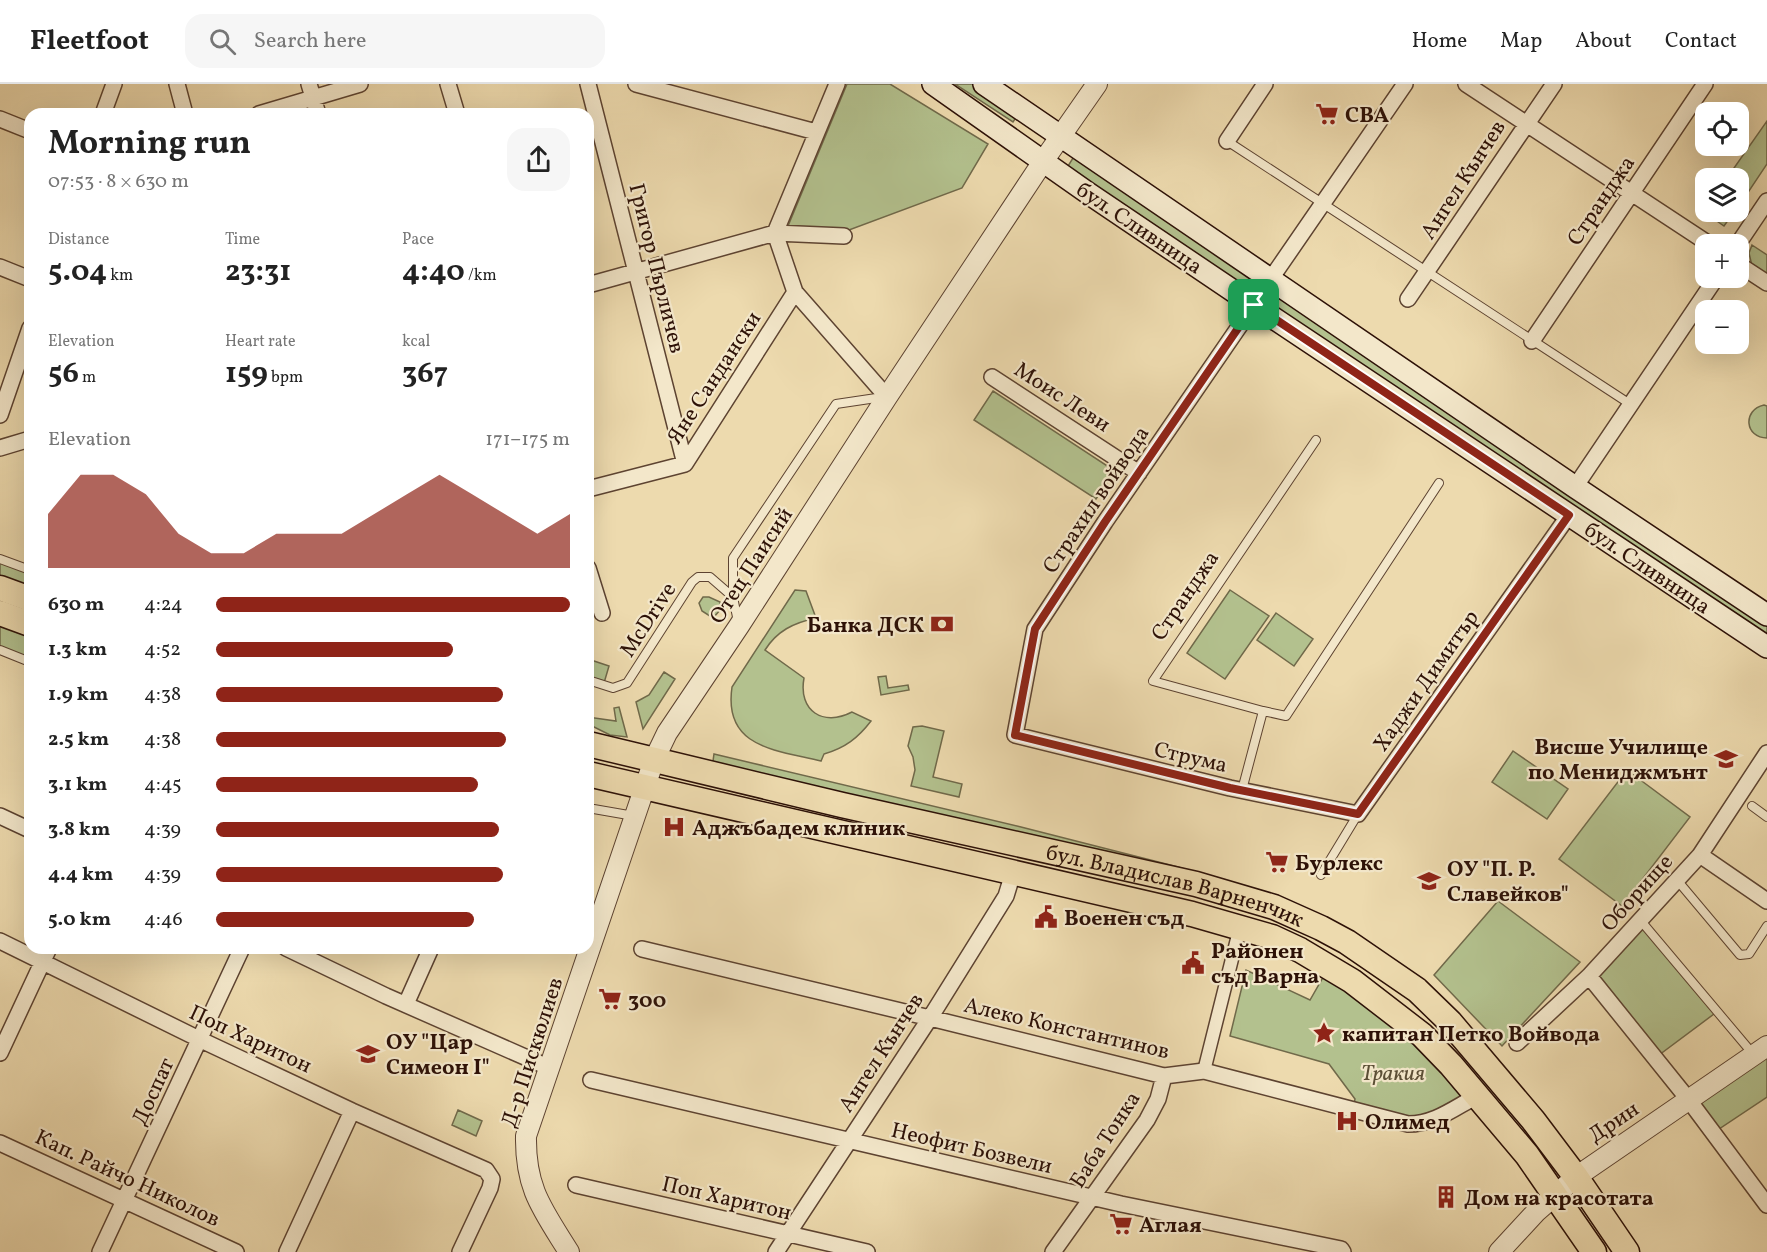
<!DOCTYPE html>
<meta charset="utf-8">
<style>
body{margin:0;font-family:Vollkorn,serif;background:#f6f6f6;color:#222;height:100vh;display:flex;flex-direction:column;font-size:22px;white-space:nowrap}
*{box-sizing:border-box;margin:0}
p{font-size:20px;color:#767676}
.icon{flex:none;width:33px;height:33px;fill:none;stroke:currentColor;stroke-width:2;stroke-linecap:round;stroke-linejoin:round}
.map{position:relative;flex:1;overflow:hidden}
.sheet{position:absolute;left:24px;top:24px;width:570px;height:846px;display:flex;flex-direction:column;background:#fff;border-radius:18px;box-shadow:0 6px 24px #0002}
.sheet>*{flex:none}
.fabs{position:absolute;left:1695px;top:18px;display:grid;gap:12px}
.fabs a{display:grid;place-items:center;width:54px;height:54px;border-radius:12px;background:#fff;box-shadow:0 6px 24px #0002;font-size:30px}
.pin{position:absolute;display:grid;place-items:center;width:51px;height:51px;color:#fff;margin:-26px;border-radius:12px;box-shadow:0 3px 9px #0006}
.round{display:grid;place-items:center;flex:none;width:63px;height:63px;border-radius:18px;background:#f6f6f6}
.overview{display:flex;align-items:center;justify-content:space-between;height:102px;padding:0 24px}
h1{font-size:33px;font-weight:700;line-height:45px}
.figures{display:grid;grid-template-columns:repeat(3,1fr);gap:9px;height:102px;padding:6px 24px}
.figures div{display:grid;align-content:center}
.figures b{font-size:30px;font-weight:700}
.figures small{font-size:16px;font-weight:400}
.figures p{font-size:16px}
.chart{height:168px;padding:12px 24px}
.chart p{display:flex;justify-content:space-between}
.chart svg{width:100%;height:108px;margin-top:6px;fill:#8f2418;opacity:.7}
ul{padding:0 24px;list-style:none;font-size:20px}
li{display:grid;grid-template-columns:96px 72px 1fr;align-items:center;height:45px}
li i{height:15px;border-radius:8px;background:#8f2418}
header{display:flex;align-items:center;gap:36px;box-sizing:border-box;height:84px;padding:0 30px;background:#fff;border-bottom:2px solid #e0e0e0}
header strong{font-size:28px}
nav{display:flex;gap:33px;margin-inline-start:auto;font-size:21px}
.search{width:420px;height:54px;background:#f6f6f6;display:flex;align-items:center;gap:15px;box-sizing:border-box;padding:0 21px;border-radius:18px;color:#767676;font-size:22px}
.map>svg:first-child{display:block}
</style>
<header>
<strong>Fleetfoot</strong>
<div class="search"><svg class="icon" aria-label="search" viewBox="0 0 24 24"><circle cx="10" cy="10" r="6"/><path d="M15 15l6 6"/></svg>Search here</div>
<nav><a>Home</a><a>Map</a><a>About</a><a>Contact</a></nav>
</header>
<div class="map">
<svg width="1767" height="1168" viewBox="0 0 1767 1168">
<rect width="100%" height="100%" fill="#eddaae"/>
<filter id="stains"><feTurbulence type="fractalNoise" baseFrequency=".00333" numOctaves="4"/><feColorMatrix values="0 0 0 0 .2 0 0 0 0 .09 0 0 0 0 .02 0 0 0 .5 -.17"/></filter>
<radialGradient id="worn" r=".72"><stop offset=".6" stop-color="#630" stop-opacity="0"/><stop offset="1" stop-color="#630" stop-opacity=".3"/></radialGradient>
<path fill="#b3c18e" stroke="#70694a" stroke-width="1.5" d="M847,0H890L988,60L962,104L849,146L788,142Z
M955,0H980L1021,26L1013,38Z
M1767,37V80L1739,122L1738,94H1727Z
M1078,66L1767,529V562L1063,90Z
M1705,126L1706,128H1734L1724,142L1704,128Z
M1752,161L1767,171V192L1752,182L1749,169Z
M993,307L1115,387L1096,415L974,336Z
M1764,321L1767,322V354C1745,354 1742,326 1764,321Z
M0,475L30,483V509L0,498Z
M795,506L806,507L816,534C793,539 777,547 765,566L804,594C798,627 823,643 852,628L871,637C858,654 845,664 824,670L821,677C776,666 723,664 732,603Z
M1230,506L1269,532L1225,595L1187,569Z
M703,513H709L720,518L721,525L713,534L702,527L699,519Z
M1276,529L1313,555L1294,582L1257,556Z
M0,538L30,550V578L0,566Z
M588,575L609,582L604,599L588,593Z
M664,588L675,595L643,645L636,618L649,611Z
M886,592L888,604L908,601L909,606L881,611L878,593Z
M619,623L627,653L610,651L588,640V633L616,637L614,624Z
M922,642L944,647L933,693L962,700L959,713L911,702L915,686L913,673L908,662L913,643Z
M1513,667L1568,705L1547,735L1492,698Z
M714,670L1021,743L1178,783L1245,803L712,684Z
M1627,686L1690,733L1622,822L1559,775Z
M1498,817L1580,878L1502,962L1434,891Z
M1641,837L1718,927L1655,974L1589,892Z
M1329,883L1477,1012L1427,1038L1353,1026L1355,1015L1329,980L1230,952L1246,886L1310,916Z
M1767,962V1013L1713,1049L1688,1015Z
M458,1026L482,1037L476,1052L452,1041Z"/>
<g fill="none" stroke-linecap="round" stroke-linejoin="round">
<g stroke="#5d4331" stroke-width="10">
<path id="service" d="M1227,57L1630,320
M0,475L30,486
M738,538L733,513V474L836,320L883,313
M0,566L30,578
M588,596L613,604L627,599L692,498L698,493H710L733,513
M1263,627L1153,597L1316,356
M1242,706L1263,627L1286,632L1439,399
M1752,722L1767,733
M588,724L634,732
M1321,791L1358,730
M1677,796L1740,871L1749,870L1767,842
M1641,837L1753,970"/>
</g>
<g stroke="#5d4331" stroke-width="15">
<path id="pedestrian" d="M1204,987L1240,843"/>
</g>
<g stroke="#5d4331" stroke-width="18">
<path id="minor" d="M177,0L185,30
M309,0L318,30
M448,0L457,30
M588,0L685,380
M636,0L816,48
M837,0L775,149L795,208L887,313
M1466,0L1709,160
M103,30L114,0
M259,30L360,0
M0,35L30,47
M1227,57L1265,0
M1738,160L1767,117
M1738,180L1767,199
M0,183L30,195
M1270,196L1405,0
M588,201L775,149L844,152
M1408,215L1554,0
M1254,221L1105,438L1035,545L1015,651L1230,704L1358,730L1569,431
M1532,257L1705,0
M992,293L1139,389
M0,331L30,244
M0,364L30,355
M1575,403L1716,194
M588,405L685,380L795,208
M588,484L602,529
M0,732L30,746
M1700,771L1767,817
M0,857L201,956L352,1027L486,1086L492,1095L490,1104L460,1168
M286,864L386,912L550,984
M642,865L930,934L1164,992L1204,987L1408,1040C1435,1040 1454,1024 1477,1012
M1589,892L1688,1015L1767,1121
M406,920L431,864
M1517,959L1589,892L1700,771L1767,669
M0,969L49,864
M591,996L1121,1120L1341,1165L1343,1168
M0,1059L236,1168
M576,1101L867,1168
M100,1168L242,864
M287,1168L352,1027
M776,1168L930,934L1006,812L1013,789
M1053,1168L1147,1036L1158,1015L1164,992"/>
</g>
<g stroke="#5d4331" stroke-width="22">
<path id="tertiary" d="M569,1168C543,1126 525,1105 526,1052L654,676L667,649L739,542L887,313L1044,76L1097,0
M1499,1168L1536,1128L1576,1093L1767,962"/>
</g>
<g stroke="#2d1107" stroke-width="24">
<path id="secondary" d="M933,0L1088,109L1254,221L1767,563
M984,0L1575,403L1767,531"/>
</g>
<g stroke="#2d1107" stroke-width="27">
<g id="primary">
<path d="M0,504L30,515"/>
<path d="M0,529L30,540"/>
<path id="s1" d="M588,660L842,721L1196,800L1274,823L1321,844L1347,858L1417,906L1450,938L1533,1036L1576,1093L1627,1168"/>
<path d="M588,690L1192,830L1272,853L1300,866L1352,897L1422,951L1451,981L1527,1071L1594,1168"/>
</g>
</g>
<use href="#service" stroke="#f3e7ca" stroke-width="8"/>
<use href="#pedestrian" stroke="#f3e7ca" stroke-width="12"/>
<use href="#minor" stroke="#f3e7ca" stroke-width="15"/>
<use href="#tertiary" stroke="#f3e7ca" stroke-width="20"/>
<use href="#secondary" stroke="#f3e7ca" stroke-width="21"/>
<use href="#primary" stroke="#eddaae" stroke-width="24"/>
</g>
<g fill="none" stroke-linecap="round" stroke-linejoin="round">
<g stroke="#fff" stroke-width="12">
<path id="route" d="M1254,221L1569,431L1358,730L1230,704L1015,651L1035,545L1105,438Z"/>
</g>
<use href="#route" stroke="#8f2418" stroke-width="8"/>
</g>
<defs>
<g id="supermarket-bare" transform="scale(1.8)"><path d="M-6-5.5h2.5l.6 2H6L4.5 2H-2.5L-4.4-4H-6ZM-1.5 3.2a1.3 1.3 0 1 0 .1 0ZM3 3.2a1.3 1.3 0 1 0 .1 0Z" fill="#8f2418" stroke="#f3e7ca" stroke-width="2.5" paint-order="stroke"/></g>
<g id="bank-bare" transform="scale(1.8)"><path d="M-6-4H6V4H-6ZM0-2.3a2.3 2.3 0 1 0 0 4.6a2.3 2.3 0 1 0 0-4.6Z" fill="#8f2418" stroke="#f3e7ca" stroke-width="2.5" paint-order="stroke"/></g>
<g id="university-bare" transform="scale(1.8)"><path d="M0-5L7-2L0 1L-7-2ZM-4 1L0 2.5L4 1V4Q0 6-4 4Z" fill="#8f2418" stroke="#f3e7ca" stroke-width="2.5" paint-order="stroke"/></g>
<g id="hospital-bare" transform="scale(1.8)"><path d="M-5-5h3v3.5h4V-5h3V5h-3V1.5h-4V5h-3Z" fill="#8f2418" stroke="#f3e7ca" stroke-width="2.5" paint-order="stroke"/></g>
<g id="school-bare" transform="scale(1.8)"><path d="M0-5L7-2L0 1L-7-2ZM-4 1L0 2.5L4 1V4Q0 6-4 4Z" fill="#8f2418" stroke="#f3e7ca" stroke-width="2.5" paint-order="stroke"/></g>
<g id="civic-bare" transform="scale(1.8)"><path d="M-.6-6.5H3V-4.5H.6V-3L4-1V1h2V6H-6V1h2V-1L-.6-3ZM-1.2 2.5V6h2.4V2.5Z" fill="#8f2418" stroke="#f3e7ca" stroke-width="2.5" paint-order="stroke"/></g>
<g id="sight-bare" transform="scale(1.8)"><path d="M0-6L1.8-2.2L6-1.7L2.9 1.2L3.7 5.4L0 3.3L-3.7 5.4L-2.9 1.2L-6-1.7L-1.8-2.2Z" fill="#8f2418" stroke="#f3e7ca" stroke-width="2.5" paint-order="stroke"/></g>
<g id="building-bare" transform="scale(1.8)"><path d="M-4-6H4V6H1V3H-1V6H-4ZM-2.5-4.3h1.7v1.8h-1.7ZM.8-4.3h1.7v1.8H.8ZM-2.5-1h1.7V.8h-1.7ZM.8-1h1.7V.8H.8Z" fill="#8f2418" stroke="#f3e7ca" stroke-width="2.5" paint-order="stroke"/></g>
</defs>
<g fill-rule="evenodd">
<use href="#supermarket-bare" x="1327" y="30"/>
<use href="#bank-bare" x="942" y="540"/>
<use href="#university-bare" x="1726" y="675"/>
<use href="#hospital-bare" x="674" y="743"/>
<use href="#supermarket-bare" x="1277" y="778"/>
<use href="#school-bare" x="1429" y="797"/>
<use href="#civic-bare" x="1046" y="833"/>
<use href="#civic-bare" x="1193" y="879"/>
<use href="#supermarket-bare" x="610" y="915"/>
<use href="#sight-bare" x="1324" y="949"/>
<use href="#school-bare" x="368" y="970"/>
<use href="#hospital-bare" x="1347" y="1037"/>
<use href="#building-bare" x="1446" y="1113"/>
<use href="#supermarket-bare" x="1121" y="1140"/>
</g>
<g text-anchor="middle" stroke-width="4.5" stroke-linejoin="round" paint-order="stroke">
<g font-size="22" font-weight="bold" fill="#2d1107" stroke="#f3e7ca" text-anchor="start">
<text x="1345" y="38">CBA</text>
<text x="924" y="548" text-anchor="end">Банка ДСК</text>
<text x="1708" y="670" text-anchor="end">Висше Училище<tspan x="1708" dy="25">по Мениджмънт</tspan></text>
<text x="692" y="751">Аджъбадем клиник</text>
<text x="1295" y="786">Бурлекс</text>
<text x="1447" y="792">ОУ "П. Р.<tspan x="1447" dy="25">Славейков"</tspan></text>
<text x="1064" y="841">Военен съд</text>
<text x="1211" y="874">Районен<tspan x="1211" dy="25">съд Варна</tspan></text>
<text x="628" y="923">300</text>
<text x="1342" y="957">капитан Петко Войвода</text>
<text x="386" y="965">ОУ "Цар<tspan x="386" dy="25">Симеон I"</tspan></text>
<text x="1365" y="1045">Олимед</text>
<text x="1464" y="1121">Дом на красотата</text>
<text x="1139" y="1148">Аглая</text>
</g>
<g font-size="22" fill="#2d1107" stroke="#f3e7ca">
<text transform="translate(1462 95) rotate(-57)" y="8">Ангел Кънчев</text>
<text transform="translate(1600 116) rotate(-56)" y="8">Странджа</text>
<text transform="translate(1140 143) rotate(34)" y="8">бул. Сливница</text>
<text transform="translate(658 184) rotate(76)" y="8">Григор Пърличев</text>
<text transform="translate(713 293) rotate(-57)" y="8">Яне Сандански</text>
<text transform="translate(1063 312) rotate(33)" y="8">Моис Леви</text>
<text transform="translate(1095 415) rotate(-56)" y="8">Страхил войвода</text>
<text transform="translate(750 481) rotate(-57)" y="8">Отец Паисий</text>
<text transform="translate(1648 483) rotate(34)" y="8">бул. Сливница</text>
<text transform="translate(1184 511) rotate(-56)" y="8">Странджа</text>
<text transform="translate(647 535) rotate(-57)" y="8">McDrive</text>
<text transform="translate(1425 596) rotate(-55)" y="8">Хаджи Димитър</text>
<text transform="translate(1191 672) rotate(13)" y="8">Струма</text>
<text dy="8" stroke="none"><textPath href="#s1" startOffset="604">бул. Владислав Варненчик</textPath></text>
<text transform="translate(1636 808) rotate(-48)" y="8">Оборище</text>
<text transform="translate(1067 943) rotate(13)" y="8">Алеко Константинов</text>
<text transform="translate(251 954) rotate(25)" y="8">Поп Харитон</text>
<text transform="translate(531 968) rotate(-72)" y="8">Д-р Пискюлиев</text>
<text transform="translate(880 968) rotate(-57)" y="8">Ангел Кънчев</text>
<text transform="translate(152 1007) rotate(-65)" y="8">Доспат</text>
<text transform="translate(1613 1037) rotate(-34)" y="8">Дрин</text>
<text transform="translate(1104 1055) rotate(-57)" y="8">Баба Тонка</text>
<text transform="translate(972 1063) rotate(13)" y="8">Неофит Бозвели</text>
<text transform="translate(128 1093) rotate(25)" y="8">Кап. Райчо Николов</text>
<text transform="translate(727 1113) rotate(13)" y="8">Поп Харитон</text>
</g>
<g font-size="22" font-style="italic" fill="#5c4f36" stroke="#f3e7ca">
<text x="1393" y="996">Тракия</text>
</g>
</g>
<rect width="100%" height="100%" filter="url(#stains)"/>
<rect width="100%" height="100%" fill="url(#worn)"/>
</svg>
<div class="fabs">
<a><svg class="icon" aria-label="locate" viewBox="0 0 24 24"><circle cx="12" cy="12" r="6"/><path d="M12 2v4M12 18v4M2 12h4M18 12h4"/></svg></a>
<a><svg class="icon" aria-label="layers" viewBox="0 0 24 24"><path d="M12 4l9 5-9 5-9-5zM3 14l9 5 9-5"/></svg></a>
<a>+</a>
<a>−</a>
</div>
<div class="pin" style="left:1254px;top:221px;background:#1e9e55"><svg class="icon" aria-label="arrive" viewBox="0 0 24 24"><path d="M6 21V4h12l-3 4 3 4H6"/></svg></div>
<section class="sheet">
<div class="overview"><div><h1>Morning run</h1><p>07:53 · 8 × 630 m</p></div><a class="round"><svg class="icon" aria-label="share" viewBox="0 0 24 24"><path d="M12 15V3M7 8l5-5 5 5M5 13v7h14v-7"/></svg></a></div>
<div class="figures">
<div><p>Distance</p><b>5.04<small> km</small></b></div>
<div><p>Time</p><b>23:31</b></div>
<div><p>Pace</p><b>4:40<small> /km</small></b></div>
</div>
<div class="figures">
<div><p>Elevation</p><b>56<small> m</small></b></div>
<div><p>Heart rate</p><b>159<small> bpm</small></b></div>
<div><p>kcal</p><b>367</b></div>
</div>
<div class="chart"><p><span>Elevation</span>171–175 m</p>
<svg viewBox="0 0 160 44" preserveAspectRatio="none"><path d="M0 44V22L10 6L20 6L30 14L40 30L50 38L60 38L70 30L80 30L90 30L100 22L110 14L120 6L130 14L140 22L150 30L160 22V44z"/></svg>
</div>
<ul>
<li><b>630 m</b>4:24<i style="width:100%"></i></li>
<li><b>1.3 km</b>4:52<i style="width:67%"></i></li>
<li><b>1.9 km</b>4:38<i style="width:81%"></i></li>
<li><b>2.5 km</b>4:38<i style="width:82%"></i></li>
<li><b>3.1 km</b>4:45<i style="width:74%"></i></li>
<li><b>3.8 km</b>4:39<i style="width:80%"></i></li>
<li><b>4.4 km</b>4:39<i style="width:81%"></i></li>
<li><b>5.0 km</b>4:46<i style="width:73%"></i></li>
</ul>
</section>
</div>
